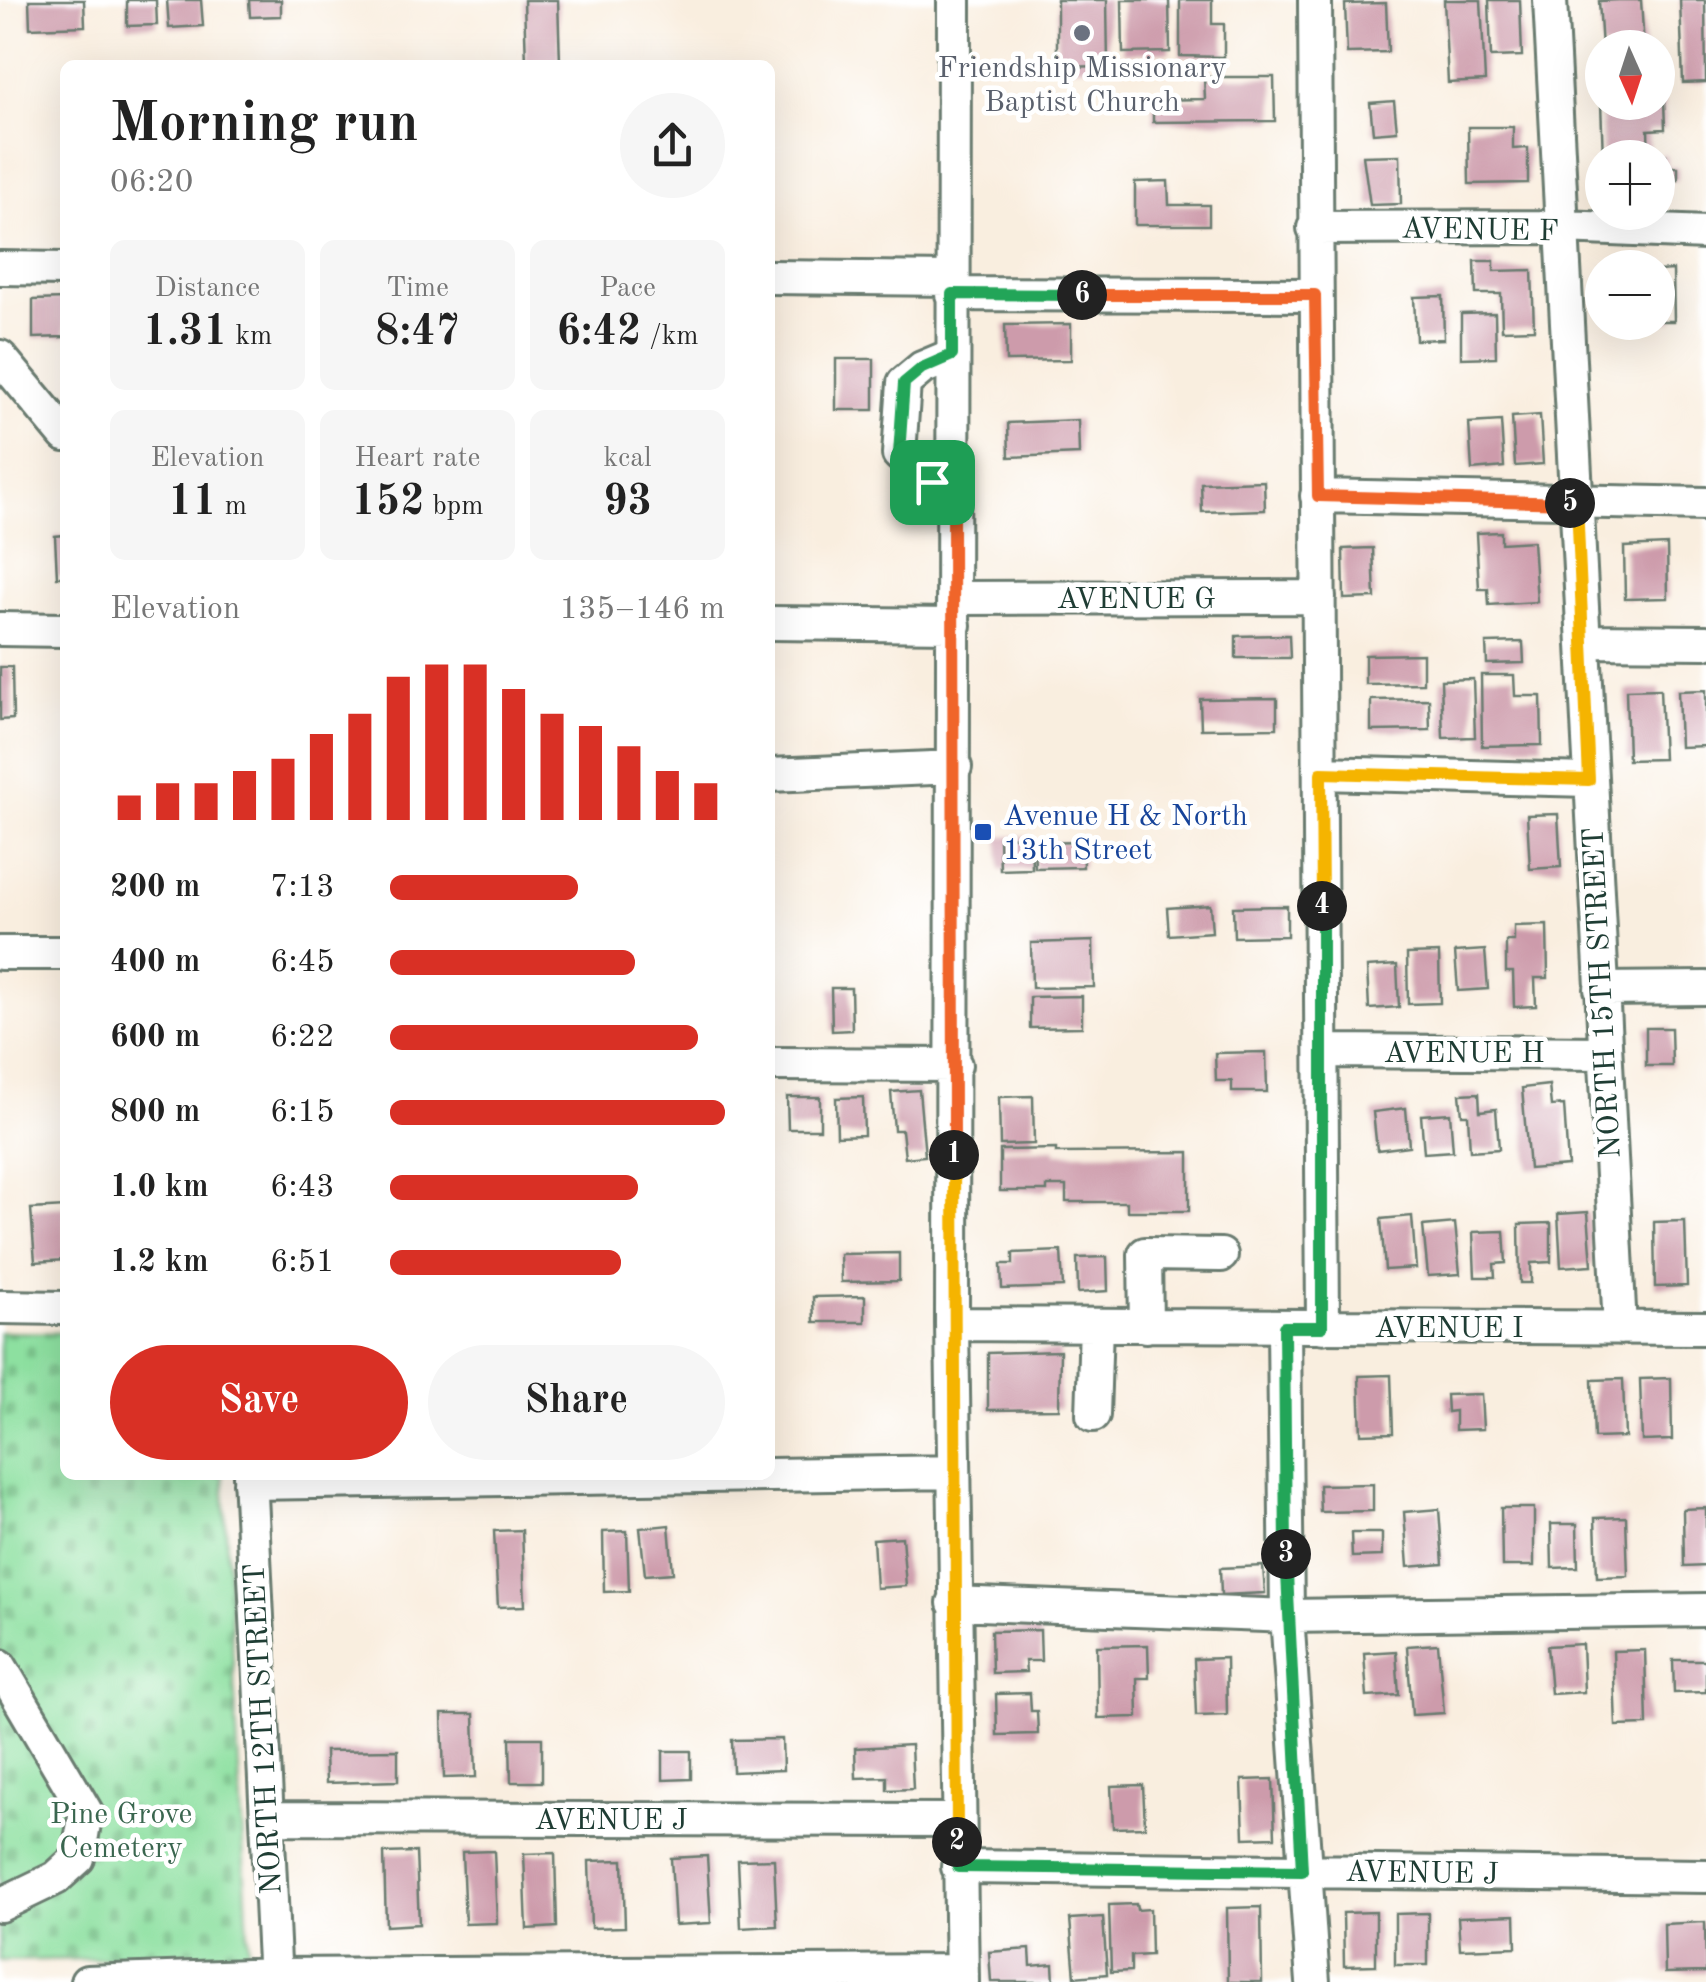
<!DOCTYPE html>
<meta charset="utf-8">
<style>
body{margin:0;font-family:"Old Standard TT",serif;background:#f6f6f6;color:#222;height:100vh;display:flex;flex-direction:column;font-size:38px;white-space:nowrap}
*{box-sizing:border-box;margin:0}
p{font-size:32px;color:#767676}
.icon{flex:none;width:55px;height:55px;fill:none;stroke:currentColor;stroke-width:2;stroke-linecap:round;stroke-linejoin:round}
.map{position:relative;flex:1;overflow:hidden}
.panel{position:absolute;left:60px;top:60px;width:715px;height:1420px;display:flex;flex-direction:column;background:#fff;border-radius:15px;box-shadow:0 10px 40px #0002}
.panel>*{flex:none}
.needle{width:65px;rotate:177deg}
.tools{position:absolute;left:1585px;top:30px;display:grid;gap:20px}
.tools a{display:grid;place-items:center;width:90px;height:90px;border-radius:50%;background:#fff;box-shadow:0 10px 40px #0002;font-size:50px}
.pin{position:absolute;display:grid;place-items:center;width:85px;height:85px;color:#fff;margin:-42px;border-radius:20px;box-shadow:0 5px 15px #0006}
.km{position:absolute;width:50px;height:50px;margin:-25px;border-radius:50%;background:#222;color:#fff;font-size:28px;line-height:50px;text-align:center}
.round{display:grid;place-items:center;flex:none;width:105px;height:105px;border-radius:52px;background:#f6f6f6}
.overview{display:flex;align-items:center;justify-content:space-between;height:170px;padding:0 50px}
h1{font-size:55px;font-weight:800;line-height:75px}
.metrics{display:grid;grid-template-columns:repeat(3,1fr);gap:15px;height:170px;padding:10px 50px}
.metrics div{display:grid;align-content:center;border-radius:15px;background:#f6f6f6;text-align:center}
.metrics b{font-size:42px;font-weight:800}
.metrics small{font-size:28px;font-weight:400}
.metrics p{font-size:28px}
.chart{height:280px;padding:20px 50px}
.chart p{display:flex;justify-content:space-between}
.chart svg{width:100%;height:180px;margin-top:10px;stroke:#d93025;stroke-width:6}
.cta{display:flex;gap:20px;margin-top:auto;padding:20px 50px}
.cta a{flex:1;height:115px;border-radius:60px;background:#d93025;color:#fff;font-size:40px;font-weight:800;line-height:115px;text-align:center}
.cta a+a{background:#f6f6f6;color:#222}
ul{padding:0 50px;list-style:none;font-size:32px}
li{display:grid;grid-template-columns:160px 120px 1fr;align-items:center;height:75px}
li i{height:25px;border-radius:12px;background:#d93025}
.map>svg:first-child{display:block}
</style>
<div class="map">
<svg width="1706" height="1982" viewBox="0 0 1706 1982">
<defs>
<pattern id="cemetery-stones" width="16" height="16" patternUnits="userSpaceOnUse" patternTransform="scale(2.5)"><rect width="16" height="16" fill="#8de0a0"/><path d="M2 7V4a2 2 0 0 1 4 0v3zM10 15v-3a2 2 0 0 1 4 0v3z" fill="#79c18a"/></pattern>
</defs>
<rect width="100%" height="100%" fill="#fff"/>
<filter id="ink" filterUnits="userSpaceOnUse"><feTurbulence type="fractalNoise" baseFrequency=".01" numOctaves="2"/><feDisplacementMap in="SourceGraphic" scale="20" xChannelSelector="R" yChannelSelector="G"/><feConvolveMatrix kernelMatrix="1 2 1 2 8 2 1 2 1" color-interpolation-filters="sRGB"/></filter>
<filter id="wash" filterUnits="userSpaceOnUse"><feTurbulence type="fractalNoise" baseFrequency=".0048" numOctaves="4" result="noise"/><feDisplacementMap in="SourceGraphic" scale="40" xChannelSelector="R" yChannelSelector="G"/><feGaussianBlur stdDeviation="2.25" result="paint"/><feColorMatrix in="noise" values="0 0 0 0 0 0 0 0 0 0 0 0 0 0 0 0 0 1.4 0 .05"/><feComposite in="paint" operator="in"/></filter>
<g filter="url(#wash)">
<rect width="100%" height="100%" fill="#f9eedf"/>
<path fill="url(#cemetery-stones)" stroke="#568e6a" stroke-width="2.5" d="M0,1332L65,1333V1475H223L249,1955L0,1961Z"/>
<g id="blocks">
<path fill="#cd9bab" d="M29,0H84L85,26L30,28Z
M127,0H156L157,25L127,26Z
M167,0H201L203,26L169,28Z
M249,0H281V16L250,17Z
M524,0H558L560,63L526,64Z
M1057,0H1107L1108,66L1057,67Z
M1122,0H1169L1170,52L1123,53Z
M1180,0H1212V24H1224V57L1180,56Z
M1444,0H1481L1485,81L1448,83Z
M1489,0H1520L1522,56L1491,57Z
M1618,0H1641L1644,48H1602L1599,1Z
M1680,0H1705L1706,82L1683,83Z
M1386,3L1388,52L1347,53L1345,4Z
M1204,77H1274L1275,121L1153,122V100L1205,99Z
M1658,100H1664L1665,129L1648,130L1649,158H1603L1601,103Z
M1394,101L1397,131L1373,133L1370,103Z
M1468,127H1513V149L1528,148V183L1469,184Z
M1400,155L1401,204L1370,205L1363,156Z
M1666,155L1667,167H1678V180L1667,181L1668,199H1658V156Z
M1168,181L1169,205H1209V225H1135V182Z
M1475,261H1494V271L1532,270L1534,329L1502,330L1501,294H1476Z
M1673,270L1674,321H1658V271Z
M1443,296L1444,339L1416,340L1414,297Z
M65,299V337L33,338V300Z
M1495,313L1496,357L1461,358V314Z
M1071,324V360L1006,361L1005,325Z
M836,359H874V410H836Z
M1540,415L1543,464L1515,466L1512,417Z
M1078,420L1079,454L1009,457L1008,423Z
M1501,421L1504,467L1472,470L1469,423Z
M1264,481L1265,510L1202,512L1201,483Z
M1501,532V543L1533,541L1537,602L1489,605L1488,589H1479L1476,533Z
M65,535V577H57L55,536Z
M1667,545L1668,598L1625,599L1624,547Z
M1373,548L1375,598L1344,599L1343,549Z
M1289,635L1290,658H1236V636Z
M1523,642L1524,663L1487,664L1486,643Z
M1423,654V683L1365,684V655Z
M0,667H12L13,719L0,720Z
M1481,675H1514L1515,696H1541L1542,745L1482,746Z
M1473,679L1475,737L1443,738L1441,680Z
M1660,689L1663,759L1628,760L1626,690Z
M1706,690V746L1680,747L1678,691Z
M1277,698V728L1201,729L1200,699Z
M1429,699L1430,730L1371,731V700Z
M1558,814L1561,867L1530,869L1527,815Z
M1031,836L1032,869L1000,870L999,837Z
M1082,842L1083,867L1035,868L1034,843Z
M1210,905L1212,932L1169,935L1167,908Z
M1287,906V936L1234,937L1233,907Z
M1547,925L1548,978H1535L1536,1006L1514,1007L1513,972H1506V941H1514V926Z
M1093,941L1094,987L1032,988L1031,943Z
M1485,950L1488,989L1458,991L1455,952Z
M1439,953L1440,1003L1408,1004L1407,954Z
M1397,965L1399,1007L1369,1009L1367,967Z
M831,988H851L852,1030L832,1031Z
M1082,996V1027L1030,1028V997Z
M1646,1028H1671L1672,1066H1646Z
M1266,1052L1267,1092H1232V1081H1216L1215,1053Z
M1549,1085L1551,1106L1564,1105L1568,1166L1529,1169L1522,1088Z
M919,1090L925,1156L905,1158L902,1130H894L891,1092Z
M1479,1093L1480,1111L1496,1109L1499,1149L1470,1151L1468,1115H1462L1460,1094Z
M1033,1096L1034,1144L1000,1145L999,1097Z
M787,1097H820V1129H788Z
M863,1097L864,1135L837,1136L836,1098Z
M1406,1108L1409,1146L1377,1150L1373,1112Z
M1450,1113L1453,1151L1424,1153L1421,1115Z
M1056,1149V1153L1189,1152V1211H1127V1202H1066V1186H1047V1191H1000V1150Z
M65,1207V1260L35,1262L31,1209Z
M1588,1212L1592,1265L1561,1267L1558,1214Z
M1412,1216L1416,1268L1385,1270L1381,1219Z
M1685,1221L1687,1286L1655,1287L1654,1222Z
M1455,1223L1460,1274L1428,1276L1423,1226Z
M1551,1223V1262L1531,1263V1283H1520L1519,1224Z
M1504,1231L1506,1263L1494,1264L1495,1277H1475L1473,1232Z
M1061,1251L1063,1287L1002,1289L1001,1264H1013V1253Z
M899,1253V1281L841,1282L840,1254Z
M1107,1257L1108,1291L1078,1293L1077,1258Z
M865,1296V1322H814L813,1297Z
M1060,1351L1059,1409L988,1410V1353Z
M1391,1375L1393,1433L1361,1434L1359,1376Z
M1671,1378L1672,1440L1642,1441L1640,1379Z
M1623,1379L1625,1437L1594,1438L1592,1380Z
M1481,1394L1483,1429L1455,1430V1411L1447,1412L1446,1395Z
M1373,1484V1511L1320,1512L1319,1485Z
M1501,1508H1534V1566H1502Z
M1706,1508V1565L1684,1566L1683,1509Z
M1439,1509L1443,1564L1408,1567L1404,1512Z
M1626,1517L1628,1576L1597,1577L1595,1518Z
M1551,1524H1577L1578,1567L1552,1568Z
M669,1525L673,1573L645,1575L640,1528Z
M522,1530L525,1606L498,1607L494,1531Z
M627,1531L629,1591L604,1592L603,1532Z
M1351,1533H1382V1556L1352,1557Z
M902,1537L906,1586L876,1588L873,1539Z
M1263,1566L1265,1593L1221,1595L1220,1568Z
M1040,1630L1041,1661H1025L1026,1672L992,1673L991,1631Z
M1438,1644L1444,1713L1412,1715L1407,1646Z
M1582,1644L1584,1692L1551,1694L1547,1646Z
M1148,1645L1149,1678H1137L1138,1717L1098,1718L1097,1646Z
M1645,1650L1647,1725L1616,1726L1613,1651Z
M1396,1651L1399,1695L1367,1697L1364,1653Z
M1226,1658L1227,1715L1196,1716L1194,1659Z
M1673,1660H1706V1692L1674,1693Z
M1030,1693L1031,1711H1037L1038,1734L997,1735L996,1694Z
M442,1714H474L476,1777L444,1778Z
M510,1738H542V1782H511Z
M782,1739L783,1770L733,1772L732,1740Z
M911,1745L913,1789L887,1790V1777L856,1778L855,1748Z
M398,1750V1781L326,1783L325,1751Z
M663,1751H691V1779L663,1780Z
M1273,1779L1275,1837L1244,1838L1242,1780Z
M1143,1785L1145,1827L1113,1828L1111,1786Z
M494,1851L497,1923L465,1924L462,1852Z
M416,1852L419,1924L386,1926L384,1853Z
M555,1853L557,1927L527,1929L524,1854Z
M707,1856L711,1923L675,1925L671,1858Z
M774,1859L777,1926L741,1928L738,1860Z
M623,1860L625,1927L591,1928L589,1861Z
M1136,1904L1137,1910L1150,1909L1151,1955L1131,1956V1971L1111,1972L1109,1905Z
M1261,1907L1262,1982H1228L1227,1908Z
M1376,1912V1965L1344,1966L1343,1913Z
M1428,1913V1965H1395V1914Z
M1515,1915L1516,1947L1460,1949L1458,1917Z
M1103,1917L1107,1974L1075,1977L1070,1919Z
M1705,1922L1706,1972L1665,1973L1664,1924Z
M1030,1949L1031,1966L1053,1964L1054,1982H991L989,1952Z"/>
</g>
</g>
<g filter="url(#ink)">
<use href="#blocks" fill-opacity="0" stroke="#6b7b70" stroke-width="2.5"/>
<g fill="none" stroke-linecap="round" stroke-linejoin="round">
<g stroke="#6b7b70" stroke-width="38">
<path id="minor" d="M954,0L952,1324L962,1982
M1315,0L1323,1327
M1550,0L1620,1328
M1314,228L1564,227L1706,233
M0,268L65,269
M770,277L952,279
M952,294L1315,295
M953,355L922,368L904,383L899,454L932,483L953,492
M0,357L65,435
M1317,496L1706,504
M954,598L1319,597
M770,623L954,625
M0,629L65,630
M1584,641L1706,642
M1321,773L1589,780
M770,775L955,767
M0,953H65
M1601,989L1706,988
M1324,1051L1604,1053
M770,1064L955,1065
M0,1307L65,1308
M952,1324L1706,1328
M1146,1326L1145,1254L1221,1255
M1284,1327L1287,1616L1313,1982
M1093,1415L1096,1325
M250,1475L275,1982
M770,1475L954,1472
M250,1483L768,1475
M954,1603L1287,1616L1706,1610
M0,1666L86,1812L78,1858L56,1878L0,1905
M267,1818L956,1820
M958,1867L1706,1876
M87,1982L275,1975L961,1971"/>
</g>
<use href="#minor" stroke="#fff" stroke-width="32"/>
</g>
</g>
<g fill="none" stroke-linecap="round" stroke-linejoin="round" filter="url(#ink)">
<g stroke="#fff" stroke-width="20">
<path id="split-1" d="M932,482L953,492L954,1155"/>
</g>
<g stroke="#fff" stroke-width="20">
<path id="split-2" d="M954,1155L957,1842"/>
</g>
<g stroke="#fff" stroke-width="20">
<path id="split-3" d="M957,1842L958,1867L1302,1871L1286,1554"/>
</g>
<g stroke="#fff" stroke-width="20">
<path id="split-4" d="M1286,1554L1284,1327H1322V906"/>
</g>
<g stroke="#fff" stroke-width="20">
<path id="split-5" d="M1322,906L1321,773L1589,780L1577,503H1570"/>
</g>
<g stroke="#fff" stroke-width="20">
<path id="split-6" d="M1082,295H1315L1318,496L1570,503"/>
</g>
<g stroke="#fff" stroke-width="20">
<path id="split-7" d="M932,482L899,454L904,383L922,368L952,355V294L1082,295"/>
</g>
<use href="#split-1" stroke="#f0652b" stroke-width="12"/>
<use href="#split-2" stroke="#f5b400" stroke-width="12"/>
<use href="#split-3" stroke="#22a559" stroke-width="12"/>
<use href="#split-4" stroke="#22a559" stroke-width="12"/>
<use href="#split-5" stroke="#f5b400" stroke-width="12"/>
<use href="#split-6" stroke="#f0652b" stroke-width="12"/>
<use href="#split-7" stroke="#22a559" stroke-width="12"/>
</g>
<circle fill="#6b7280" stroke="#fff" stroke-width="4" cx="1082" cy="33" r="10"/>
<rect fill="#1a4fb4" stroke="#fff" stroke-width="4" x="973" y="822" width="20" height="20" rx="5"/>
<g text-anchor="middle" stroke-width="9" stroke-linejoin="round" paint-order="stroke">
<g font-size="30" fill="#5b616d" stroke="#fff">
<text x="1082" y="77">Friendship Missionary<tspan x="1082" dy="34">Baptist Church</tspan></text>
</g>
<g font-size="30" fill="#1f3d34" stroke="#fff">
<text transform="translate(1480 229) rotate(1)" y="10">AVENUE F</text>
<text x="1136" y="608">AVENUE G</text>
<text transform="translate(1601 993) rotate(-93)" y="10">NORTH 15TH STREET</text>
<text x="1464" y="1062">AVENUE H</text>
<text x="1449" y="1337">AVENUE I</text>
<text transform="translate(262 1729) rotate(-93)" y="10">NORTH 12TH STREET</text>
<text x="611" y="1829">AVENUE J</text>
<text transform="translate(1422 1872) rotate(1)" y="10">AVENUE J</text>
</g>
<g font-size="30" fill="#164399" stroke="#fff" text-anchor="start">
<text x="1003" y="825">Avenue H &amp; North<tspan x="1003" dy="34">13th Street</tspan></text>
</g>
<g font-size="30" fill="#3a664f" stroke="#fff">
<text x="121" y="1823">Pine Grove<tspan x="121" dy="34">Cemetery</tspan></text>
</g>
</g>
</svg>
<div class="tools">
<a><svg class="needle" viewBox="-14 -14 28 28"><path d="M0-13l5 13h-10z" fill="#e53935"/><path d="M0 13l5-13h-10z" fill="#767676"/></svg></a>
<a>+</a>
<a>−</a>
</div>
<div class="pin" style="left:932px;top:482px;background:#1e9e55"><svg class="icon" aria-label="arrive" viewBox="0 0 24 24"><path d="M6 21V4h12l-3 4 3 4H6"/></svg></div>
<b class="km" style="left:954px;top:1155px">1</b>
<b class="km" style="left:957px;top:1842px">2</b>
<b class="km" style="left:1286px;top:1554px">3</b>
<b class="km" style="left:1322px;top:906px">4</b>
<b class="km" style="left:1570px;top:503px">5</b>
<b class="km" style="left:1082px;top:295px">6</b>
<section class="panel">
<div class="overview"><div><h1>Morning run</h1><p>06:20</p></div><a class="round"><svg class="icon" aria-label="share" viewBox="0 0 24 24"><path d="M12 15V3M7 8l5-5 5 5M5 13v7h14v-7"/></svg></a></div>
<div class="metrics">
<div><p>Distance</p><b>1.31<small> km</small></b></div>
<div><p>Time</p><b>8:47</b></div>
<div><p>Pace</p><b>6:42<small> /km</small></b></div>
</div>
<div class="metrics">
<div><p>Elevation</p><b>11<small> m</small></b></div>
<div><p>Heart rate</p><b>152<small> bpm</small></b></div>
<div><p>kcal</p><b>93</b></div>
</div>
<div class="chart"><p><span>Elevation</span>135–146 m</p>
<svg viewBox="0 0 160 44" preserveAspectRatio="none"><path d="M5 44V38M15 44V35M25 44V35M35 44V32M45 44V29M55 44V23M65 44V18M75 44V9M85 44V6M95 44V6M105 44V12M115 44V18M125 44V21M135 44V26M145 44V32M155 44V35"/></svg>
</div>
<ul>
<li><b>200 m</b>7:13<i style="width:56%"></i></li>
<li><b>400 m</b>6:45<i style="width:73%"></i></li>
<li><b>600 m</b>6:22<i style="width:92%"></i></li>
<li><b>800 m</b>6:15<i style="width:100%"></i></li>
<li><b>1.0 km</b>6:43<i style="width:74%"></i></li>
<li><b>1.2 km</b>6:51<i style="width:69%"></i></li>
</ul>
<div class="cta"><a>Save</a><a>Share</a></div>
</section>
</div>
